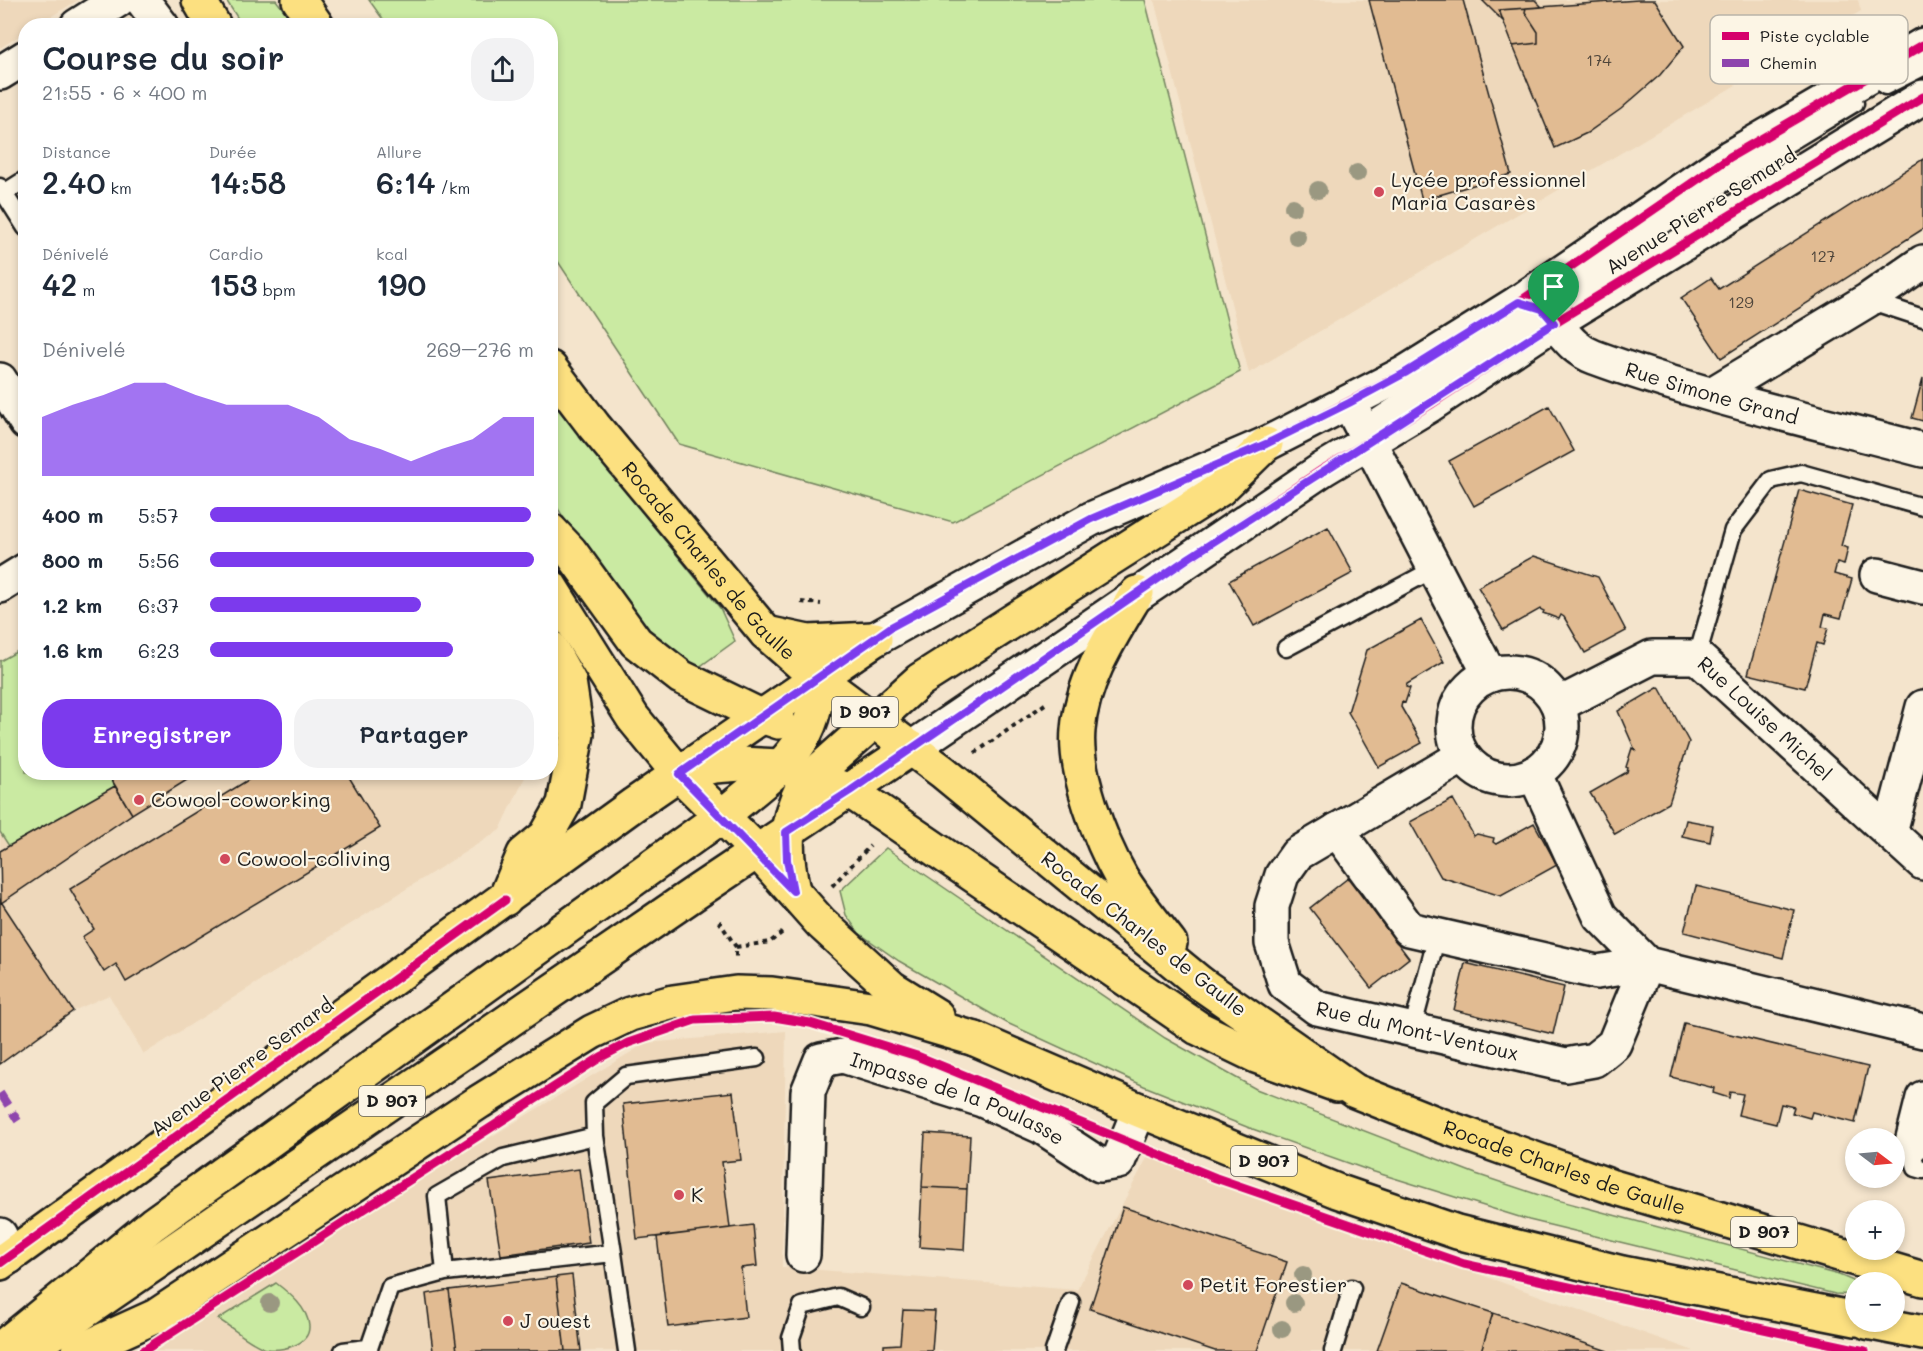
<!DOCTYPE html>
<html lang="fr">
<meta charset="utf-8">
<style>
body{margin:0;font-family:Mali,sans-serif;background:#f2f2f3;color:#1f2937;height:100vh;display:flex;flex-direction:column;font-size:22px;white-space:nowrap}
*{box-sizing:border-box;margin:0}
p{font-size:20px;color:#747a83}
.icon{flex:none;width:33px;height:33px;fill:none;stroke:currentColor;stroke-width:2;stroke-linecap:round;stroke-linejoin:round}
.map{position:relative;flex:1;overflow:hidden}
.sheet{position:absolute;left:18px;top:18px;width:540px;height:762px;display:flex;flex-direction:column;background:#fff;border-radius:24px;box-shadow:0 3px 9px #0003}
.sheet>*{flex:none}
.needle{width:39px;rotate:106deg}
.tools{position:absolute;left:1845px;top:1128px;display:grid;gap:12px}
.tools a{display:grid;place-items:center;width:60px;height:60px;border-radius:50%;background:#fff;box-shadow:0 3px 9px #0003;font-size:30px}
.pin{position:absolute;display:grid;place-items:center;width:51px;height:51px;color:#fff;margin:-62px -26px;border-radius:50% 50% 50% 0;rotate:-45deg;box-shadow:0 0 6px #0007}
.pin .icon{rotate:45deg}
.round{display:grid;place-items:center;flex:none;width:63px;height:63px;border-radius:24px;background:#f2f2f3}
.headline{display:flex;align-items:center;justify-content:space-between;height:102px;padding:0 24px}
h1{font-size:33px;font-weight:600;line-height:45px}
.metrics{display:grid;grid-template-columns:repeat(3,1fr);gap:9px;height:102px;padding:6px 24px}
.metrics div{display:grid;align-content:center}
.metrics b{font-size:30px;font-weight:600}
.metrics small{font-size:16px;font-weight:400}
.metrics p{font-size:16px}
.chart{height:168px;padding:12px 24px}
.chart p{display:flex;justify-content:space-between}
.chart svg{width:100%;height:108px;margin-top:6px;fill:#7c3aed;opacity:.7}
.primary-button{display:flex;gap:12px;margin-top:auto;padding:12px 24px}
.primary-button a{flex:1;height:69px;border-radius:24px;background:#7c3aed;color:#fff;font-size:24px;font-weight:600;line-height:69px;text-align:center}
.primary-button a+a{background:#f2f2f3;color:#1f2937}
ul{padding:0 24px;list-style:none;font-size:20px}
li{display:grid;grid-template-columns:96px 72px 1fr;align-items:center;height:45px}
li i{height:15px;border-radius:8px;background:#7c3aed}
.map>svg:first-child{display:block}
</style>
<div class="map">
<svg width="1923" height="1351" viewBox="0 0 1923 1351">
<rect width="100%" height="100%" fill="#f4e4cc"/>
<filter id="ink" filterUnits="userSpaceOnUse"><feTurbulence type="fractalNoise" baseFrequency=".0167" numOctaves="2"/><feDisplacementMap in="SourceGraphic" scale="12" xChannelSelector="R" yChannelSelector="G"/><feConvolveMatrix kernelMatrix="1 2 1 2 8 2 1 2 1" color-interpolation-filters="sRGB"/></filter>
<g filter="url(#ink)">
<path fill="#eed8bb" d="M0,0H78L37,25L26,26L25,32L0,48Z
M1154,0H1858L1861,11L1249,373Z
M25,647L26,772L527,773L500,830L144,1054L109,995L73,1011L0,1064V661Z
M786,1031L782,1267L1077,1290L1148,1156L1694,1351H136L646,1043Z"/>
<path fill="#caeaa2" stroke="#73835f" stroke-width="1.5" d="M226,0H276L295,25H242Z
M369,0H1145L1240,372L953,522L679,444L551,251L550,26L387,25Z
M550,399L720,608L735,641L695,670L660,647L621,606L551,498Z
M25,647L26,772L107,773L115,786L9,846L0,832V661Z
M886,848L1165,1038L1256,1089L1476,1174L1542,1196L1839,1275L1856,1282L1855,1295L1835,1294L1529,1220L1368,1170L1247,1127L1144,1086L1007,1023L899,961L859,933L846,915L840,891Z
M276,1283C289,1293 308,1308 309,1326C310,1346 281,1351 266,1349C249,1343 233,1328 218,1319Z"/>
<path fill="#e1bb92" stroke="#1c1c1c" stroke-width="1.5" d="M1369,0H1463L1511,174L1422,200Z
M1482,0H1535L1542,7L1499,10L1503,21Z
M1638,0H1655L1684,46L1660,75L1621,109L1587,133L1555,148L1513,46L1538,43V32L1525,12L1526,8Z
M1526,8L1525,12L1538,32V43L1513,46L1499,10Z
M1923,159V229L1721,358L1681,298L1711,278L1719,289Z
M1923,378V421L1912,418Z
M1549,406L1574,451L1474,506L1449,461Z
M1799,490L1852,505L1841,546L1848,548L1844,565L1837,563L1834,574L1852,579L1841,618L1825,614L1822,627L1828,628L1823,645L1817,643L1805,688L1748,674Z
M1328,527L1353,573L1254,626L1229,581Z
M1534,556L1598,577L1626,631L1585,653L1564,617L1561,615L1559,619L1543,613L1544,611L1540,609L1503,630L1478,587Z
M1421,620L1444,662L1407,684L1406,687L1410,688L1405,703L1402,702L1401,707L1422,743L1379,767L1348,712L1367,650Z
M1659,687L1689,742L1669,803L1615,834L1590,793L1627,772L1628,768L1626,767L1632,748L1635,750L1618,711Z
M107,772H200L132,814Z
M261,772H346L380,828L126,982L116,964L104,972L82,937L94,929L70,889Z
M115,786L132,814L1,903L0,851Z
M1453,799L1474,836L1477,834L1494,838L1493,842L1496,844L1534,823L1557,865L1501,896L1441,877L1410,822Z
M1686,820L1713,825L1710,842L1682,836Z
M1348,878L1409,958L1371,988L1310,908Z
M1696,886L1794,910L1783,958L1684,932Z
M0,900L73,1011L0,1064Z
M1465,963L1564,987L1553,1034L1454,1010Z
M1684,1023L1868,1067L1855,1123L1812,1112L1810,1118L1792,1113L1794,1107L1781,1104L1776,1124L1738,1115L1743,1094L1730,1092L1729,1098L1713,1093L1714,1088L1671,1077Z
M733,1092L741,1160L722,1162L730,1228L637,1239L623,1104Z
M925,1133L970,1136L967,1189L922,1187Z
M579,1169L589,1243L501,1255L489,1181Z
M922,1187L967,1189L964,1250L919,1247Z
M1123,1207L1287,1262L1257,1351H1215L1090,1309Z
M753,1225L757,1266L741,1268L746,1317L668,1327L657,1237Z
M572,1275L581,1351H565L556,1277Z
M556,1277L565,1351H457L449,1290Z
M1401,1283L1493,1313L1481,1351H1377Z
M449,1290L457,1351H433L426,1294Z
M903,1310L935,1311L932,1351H884V1345L900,1344Z
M1493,1313L1608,1351H1481Z"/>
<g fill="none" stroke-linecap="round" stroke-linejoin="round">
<g stroke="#1c1c1c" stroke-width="21">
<path id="lane" d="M1885,86L1923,67
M0,187L26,228
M4,193L26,179
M1868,300L1923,318
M1365,425L1542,309L1742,171L1855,103
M1286,648L1434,569
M1697,657L1733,530L1771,480L1801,473L1923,507
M1412,1030L1437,936
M595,1136L594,1103L626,1076L757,1058
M1911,1146L1916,1168L1923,1170
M445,1272L437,1196L503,1158L595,1136L613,1253
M343,1351L367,1348
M368,1351L390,1287L445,1272L613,1253L627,1351
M792,1351L791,1338L802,1306L838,1297L861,1307
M1054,1351L1071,1302
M1333,1351L1352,1288"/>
</g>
<g stroke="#1c1c1c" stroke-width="38">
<g id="street">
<path d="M142,0L162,26"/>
<path d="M77,26L118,0"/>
<path d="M0,73L26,57"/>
<path id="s1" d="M1519,302C1560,311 1559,344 1594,357C1700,396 1814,421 1923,450"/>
<path d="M0,380L26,422"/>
<path d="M1712,394L1868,300L1923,262"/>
<path d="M1349,403L1490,675"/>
<path d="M1877,575L1923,587"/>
<path d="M0,586L26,570"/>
<circle cx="1508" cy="726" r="54"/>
<path id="s2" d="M1558,705L1652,657H1697L1923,863"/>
<path id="s3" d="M1463,756L1297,854L1282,875L1272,906V943L1285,984L1317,1008L1566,1065L1594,1060L1614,1044L1647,964"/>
<path d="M1534,773L1600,916L1647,964L1923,1031"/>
<path d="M1337,830L1409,929L1597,972L1647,964"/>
<path d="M1890,832L1923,707"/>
<path d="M1911,1146L1923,1098"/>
<path d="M0,1235L9,1257"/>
<path id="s4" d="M803,1255L808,1092L821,1060L843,1056L982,1100L1042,1127L1100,1165L1118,1162L1139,1110"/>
</g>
</g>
<g stroke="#1c1c1c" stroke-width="38">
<path id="secondary" d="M875,639L1091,519L1266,444L1405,373L1519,302L1730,157L1923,45
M912,748L1323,469L1430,405L1554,323L1923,97"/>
</g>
<g stroke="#1c1c1c" stroke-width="38">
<g id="primary">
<path d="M199,0L214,26"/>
<path d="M299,0L317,26"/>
<path id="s5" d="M550,368L594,426L766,633L817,678L943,772L1200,983"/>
<path d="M550,530L570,551L636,642L681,677L761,716L779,722"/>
<path d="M550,586L633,718L679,774L757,851L821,923L892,988L937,1016"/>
<path d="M1137,593C1112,635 1082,680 1078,730C1074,773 1100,840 1121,877C1135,900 1154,922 1170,943"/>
<path d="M766,633L808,642L873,639"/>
<path d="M689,771L714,766L741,764L780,766L850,791L1198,1028L1256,1056L1337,1085"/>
<path d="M793,891C784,848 784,823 804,784L920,680L1220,489L1266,444"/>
<path d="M505,899L524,854L546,836L564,804L577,734L569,681L550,647"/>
<path d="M0,1263L633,805L875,639"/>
<path d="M0,1349L153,1224L722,816C769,775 819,749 817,678"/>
<path d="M27,1351L698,891L912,748"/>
<path d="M79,1351L156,1316L479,1102L592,1032L630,1014L673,1002L736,993L772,994L871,1008L975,1039"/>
</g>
</g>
<g stroke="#1c1c1c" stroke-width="38">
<g id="highway">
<path id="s6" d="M1200,983L1355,1091L1440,1125L1610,1186L1923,1279"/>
<path d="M975,1039L1139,1110L1337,1191L1457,1232L1622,1273L1856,1319"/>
<path d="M1867,1322L1923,1333"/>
</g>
</g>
<path stroke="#1c1c1c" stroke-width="4" stroke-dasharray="4.5 4.5" stroke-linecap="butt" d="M801,602L821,604
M975,753L1045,704
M832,886L870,846
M719,921L736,947V960
M736,947L770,942L783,932"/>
<use href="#lane" stroke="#fcf5e5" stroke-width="16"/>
<use href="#street" stroke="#fcf5e5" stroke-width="33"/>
<use href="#secondary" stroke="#fcf5e5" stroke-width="33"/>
<use href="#primary" stroke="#fce080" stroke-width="33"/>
<use href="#highway" stroke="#fce080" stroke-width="33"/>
<path stroke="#8e44ad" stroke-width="8" stroke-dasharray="15 8" stroke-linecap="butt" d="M0,1093L18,1121"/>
<g stroke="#fcf5e5" stroke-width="13">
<path id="cycleway" d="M1266,444L1405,373L1519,302L1730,157L1923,45
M1137,593L1323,469L1430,405L1554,323L1923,97
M0,1263L505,900
M143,1351L601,1057L628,1043L695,1020L774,1017L810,1023L917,1056L1216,1178L1464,1264L1865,1351"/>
</g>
<use href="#cycleway" stroke="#d6006c" stroke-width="9"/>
</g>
<g fill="#9a9881">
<circle cx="1357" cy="173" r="9"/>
<circle cx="1318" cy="190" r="9"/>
<circle cx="1293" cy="207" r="9"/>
<circle cx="1297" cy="237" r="9"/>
<circle cx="1303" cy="1275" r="9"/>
<circle cx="270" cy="1303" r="9"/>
<circle cx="1294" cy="1303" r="9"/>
<circle cx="1282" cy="1329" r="9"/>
</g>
</g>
<g fill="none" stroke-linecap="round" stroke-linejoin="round" filter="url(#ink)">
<g stroke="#fff" stroke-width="12">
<path id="route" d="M1519,302L1542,309L1554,323L1190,557L850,791L786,832L787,860L793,891L679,774L891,627L1091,519L1266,444L1349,403L1405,373Z"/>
</g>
<use href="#route" stroke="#7c3aed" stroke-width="8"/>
</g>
<g fill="#d1495b" stroke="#fcf5e5" stroke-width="2">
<circle cx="1379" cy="192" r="6"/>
<circle cx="139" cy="800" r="6"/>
<circle cx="225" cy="859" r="6"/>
<circle cx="679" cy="1195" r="6"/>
<circle cx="1188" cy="1285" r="6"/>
<circle cx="508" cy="1321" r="6"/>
</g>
<g text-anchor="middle" stroke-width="4.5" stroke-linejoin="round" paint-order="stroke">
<g font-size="16" fill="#4d443a">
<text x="1599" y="66">174</text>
<text x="1823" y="262">127</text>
<text x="1741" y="308">129</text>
</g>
<g fill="#fcf5e5" stroke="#5f5d58" stroke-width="1.5">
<rect x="832" y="697" width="66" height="30" rx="4.5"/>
<rect x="359" y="1086" width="66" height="30" rx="4.5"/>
<rect x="1231" y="1146" width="66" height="30" rx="4.5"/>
<rect x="1731" y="1217" width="66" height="30" rx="4.5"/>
</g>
<g font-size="18" font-weight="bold" fill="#1c1c1c">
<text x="865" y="718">D 907</text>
<text x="392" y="1107">D 907</text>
<text x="1264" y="1167">D 907</text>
<text x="1764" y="1238">D 907</text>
</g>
<g font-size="20" fill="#1c1c1c" stroke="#fcf5e5" text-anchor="start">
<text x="1391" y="187">Lycée professionnel<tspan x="1391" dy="23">Maria Casarès</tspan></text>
<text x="151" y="807">Cowool-coworking</text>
<text x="237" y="866">Cowool-coliving</text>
<text x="691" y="1202">K</text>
<text x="1200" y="1292">Petit Forestier</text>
<text x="520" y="1328">J ouest</text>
</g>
<g font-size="20" fill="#1c1c1c" stroke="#fcf5e5">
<text transform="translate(1701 211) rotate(-32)" y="7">Avenue Pierre Semard</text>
<text dy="7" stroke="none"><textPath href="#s1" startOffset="218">Rue Simone Grand</textPath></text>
<text dy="7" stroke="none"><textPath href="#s5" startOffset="250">Rocade Charles de Gaulle</textPath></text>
<text dy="7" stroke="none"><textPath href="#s2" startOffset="242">Rue Louise Michel</textPath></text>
<text transform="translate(1144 934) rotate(38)" y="7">Rocade Charles de Gaulle</text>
<text dy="7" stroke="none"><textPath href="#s3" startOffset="474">Rue du Mont-Ventoux</textPath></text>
<text transform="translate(242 1067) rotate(-36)" y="7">Avenue Pierre Semard</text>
<text dy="7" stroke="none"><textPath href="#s4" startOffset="342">Impasse de la Poulasse</textPath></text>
<text dy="7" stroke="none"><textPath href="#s6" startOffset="412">Rocade Charles de Gaulle</textPath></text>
</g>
</g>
<rect x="1710" y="15" width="198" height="69" rx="9" fill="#fcf5e5" stroke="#b9b4a9" stroke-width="1.5"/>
<rect x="1722" y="32" width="27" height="8" fill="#d6006c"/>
<rect x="1722" y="59" width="27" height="8" fill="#8e44ad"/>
<g font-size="16" fill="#1c1c1c">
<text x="1760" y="42">Piste cyclable</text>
<text x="1760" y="69">Chemin</text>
</g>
</svg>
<div class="tools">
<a><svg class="needle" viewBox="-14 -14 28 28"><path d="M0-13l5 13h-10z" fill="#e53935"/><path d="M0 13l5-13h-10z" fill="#747a83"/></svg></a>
<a>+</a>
<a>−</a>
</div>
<div class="pin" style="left:1554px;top:323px;background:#1e9e55"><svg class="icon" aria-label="arrive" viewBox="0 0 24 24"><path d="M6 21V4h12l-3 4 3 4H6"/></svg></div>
<section class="sheet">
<div class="headline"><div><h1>Course du soir</h1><p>21:55 · 6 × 400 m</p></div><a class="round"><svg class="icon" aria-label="share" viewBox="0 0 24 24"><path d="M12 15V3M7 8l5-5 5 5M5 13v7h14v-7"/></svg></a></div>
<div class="metrics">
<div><p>Distance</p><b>2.40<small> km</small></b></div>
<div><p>Durée</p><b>14:58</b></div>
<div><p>Allure</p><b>6:14<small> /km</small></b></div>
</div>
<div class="metrics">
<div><p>Dénivelé</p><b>42<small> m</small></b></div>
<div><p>Cardio</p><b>153<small> bpm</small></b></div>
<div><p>kcal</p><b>190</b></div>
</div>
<div class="chart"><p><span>Dénivelé</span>269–276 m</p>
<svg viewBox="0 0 160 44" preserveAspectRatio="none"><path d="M0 44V20L10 15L20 11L30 6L40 6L50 11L60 15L70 15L80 15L90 20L100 29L110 33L120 38L130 33L140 29L150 20L160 20V44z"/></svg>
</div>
<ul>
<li><b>400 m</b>5:57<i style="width:99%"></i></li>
<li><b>800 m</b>5:56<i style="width:100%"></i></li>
<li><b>1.2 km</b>6:37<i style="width:65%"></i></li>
<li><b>1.6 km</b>6:23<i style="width:75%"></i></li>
</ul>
<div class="primary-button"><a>Enregistrer</a><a>Partager</a></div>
</section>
</div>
